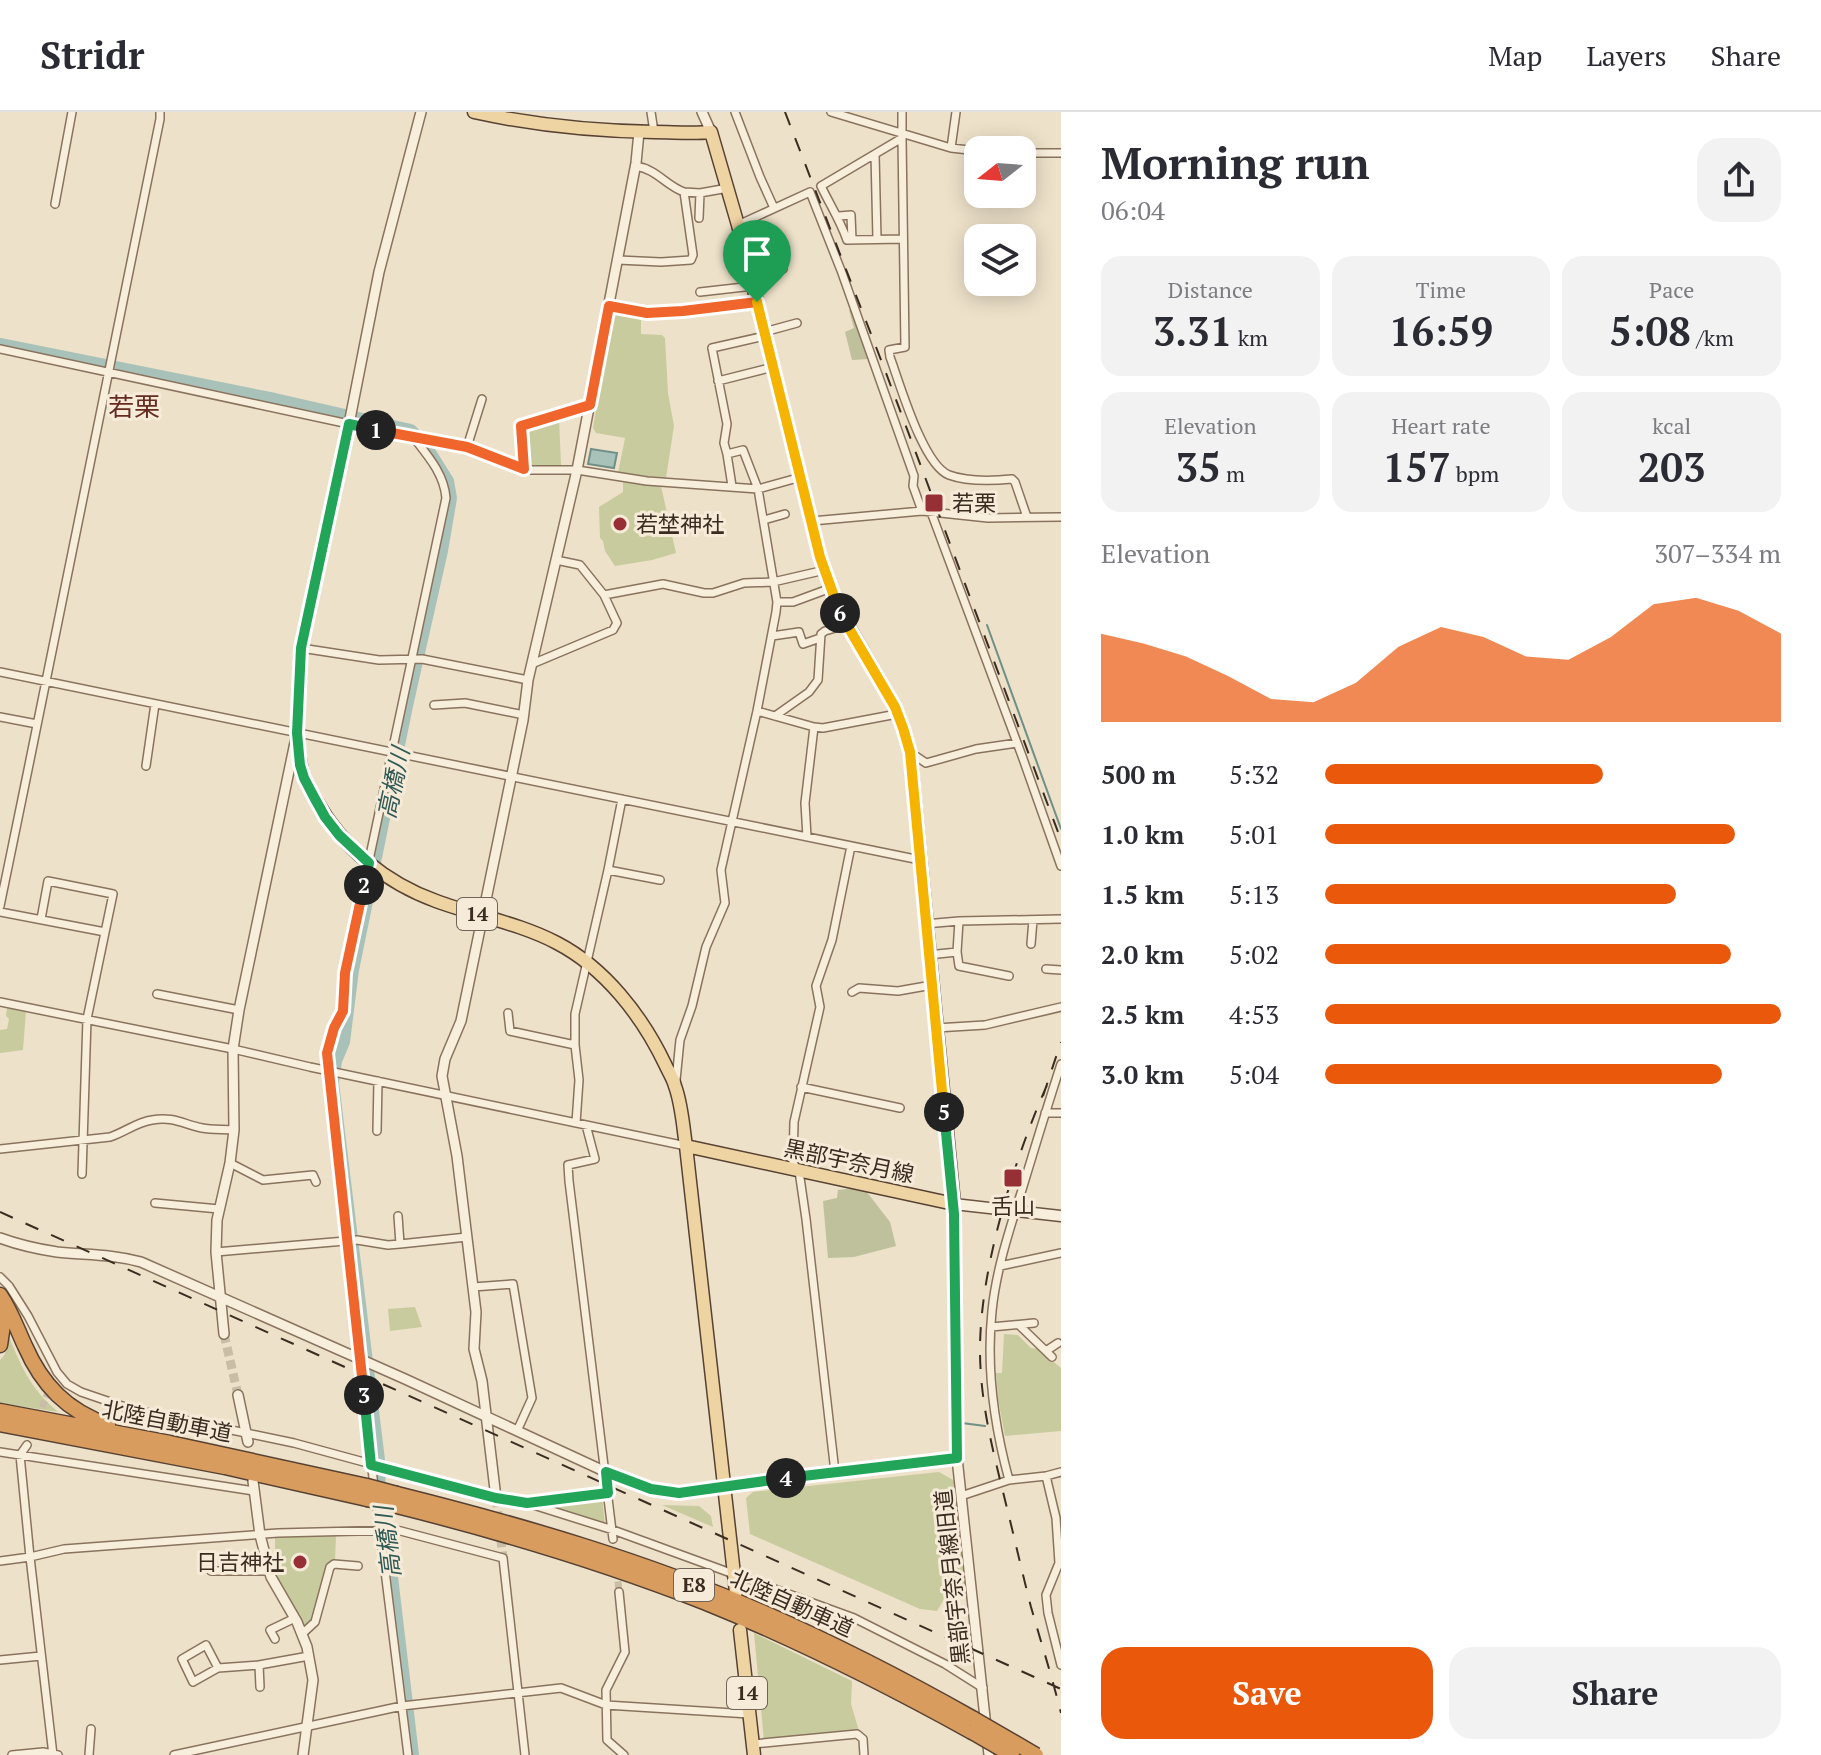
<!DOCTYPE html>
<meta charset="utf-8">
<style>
body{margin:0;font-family:"PT Serif","Noto Sans JP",serif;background:#f2f2f3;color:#2b2b33;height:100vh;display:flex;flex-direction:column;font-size:30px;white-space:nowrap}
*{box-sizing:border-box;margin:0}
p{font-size:26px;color:#7c7c81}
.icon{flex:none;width:44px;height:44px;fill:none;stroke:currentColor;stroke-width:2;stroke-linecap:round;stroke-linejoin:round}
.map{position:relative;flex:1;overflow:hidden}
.panel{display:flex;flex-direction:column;background:#fff;width:760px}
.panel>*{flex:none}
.needle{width:52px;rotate:253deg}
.buttons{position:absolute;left:964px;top:24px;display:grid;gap:16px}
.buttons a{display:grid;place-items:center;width:72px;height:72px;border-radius:16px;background:#fff;box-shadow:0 4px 20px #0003;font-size:40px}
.pin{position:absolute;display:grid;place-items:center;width:68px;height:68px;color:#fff;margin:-82px -34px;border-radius:50% 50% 50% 0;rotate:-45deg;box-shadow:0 0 8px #0007}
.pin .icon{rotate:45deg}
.km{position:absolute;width:40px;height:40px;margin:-20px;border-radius:50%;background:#222;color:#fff;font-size:22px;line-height:40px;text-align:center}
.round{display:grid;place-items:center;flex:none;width:84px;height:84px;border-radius:24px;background:#f2f2f3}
.overview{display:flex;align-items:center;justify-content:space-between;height:136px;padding:0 40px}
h1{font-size:44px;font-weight:700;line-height:60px}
.figures{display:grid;grid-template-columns:repeat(3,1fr);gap:12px;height:136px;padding:8px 40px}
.figures div{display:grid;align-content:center;border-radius:20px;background:#f2f2f3;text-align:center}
.figures b{font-size:40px;font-weight:700}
.figures small{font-size:22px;font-weight:400}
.figures p{font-size:22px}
.chart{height:224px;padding:16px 40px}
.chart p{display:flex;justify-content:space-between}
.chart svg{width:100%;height:144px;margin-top:8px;fill:#ea580c;opacity:.7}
.primary-button{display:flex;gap:16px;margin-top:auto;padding:16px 40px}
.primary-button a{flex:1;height:92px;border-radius:24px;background:#ea580c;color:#fff;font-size:32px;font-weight:700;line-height:92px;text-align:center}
.primary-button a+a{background:#f2f2f3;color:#2b2b33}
ul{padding:0 40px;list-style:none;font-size:26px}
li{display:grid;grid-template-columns:128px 96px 1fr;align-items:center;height:60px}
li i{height:20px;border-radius:10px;background:#ea580c}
header{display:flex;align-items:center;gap:48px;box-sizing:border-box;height:112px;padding:0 40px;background:#fff;border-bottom:2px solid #e1e1e2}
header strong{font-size:38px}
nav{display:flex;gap:44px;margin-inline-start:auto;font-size:28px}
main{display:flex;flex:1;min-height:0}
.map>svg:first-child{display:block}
</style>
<header>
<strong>Stridr</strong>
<nav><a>Map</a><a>Layers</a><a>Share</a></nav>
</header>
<main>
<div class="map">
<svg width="1061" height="1643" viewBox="0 0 1061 1643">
<rect width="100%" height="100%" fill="#ede1c9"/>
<path fill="#c8cb9d" d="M612,200L641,205V222L662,223L665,226L668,281L674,314L666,366L618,361L625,326L596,321L593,316Z
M559,306L561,353H527L524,316Z
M623,370L661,374L676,441L652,448L615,454L605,439L603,429L600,426L599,395L623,380Z
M7,895L26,899L23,938L0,941V918L7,917L9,907L6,904Z
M415,1195L422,1215L390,1219L388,1197Z
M7,1220C21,1254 29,1275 58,1300L0,1291V1248L5,1242Z
M1004,1222L1018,1223L1031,1236L1038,1237L1061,1256V1319L1005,1324L998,1287L996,1261H1002Z
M939,1360L955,1369L966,1477L949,1479L937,1499L920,1497L750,1422L746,1386L753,1380Z
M602,1385L605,1412L544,1394Z
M662,1393L699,1394L711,1404L713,1415Z
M336,1424L335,1449L320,1510L307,1521L275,1463V1425Z
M754,1521L852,1569L851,1592L859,1619L764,1629Z"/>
<path fill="#bec19b" d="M851,197L869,247L852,248L845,220L854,216L849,198Z
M863,1075L890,1110L896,1134L854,1145L828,1146L823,1089L837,1086L838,1078Z"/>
<path fill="#a9c2b9" stroke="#709087" stroke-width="2" d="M591,337L617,341L614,356L588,352Z"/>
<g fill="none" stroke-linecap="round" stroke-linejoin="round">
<path stroke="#709087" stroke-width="2" d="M987,513L1061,717
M962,1311L985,1314"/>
<path stroke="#a9c2b9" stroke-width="12" d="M0,232L275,287L411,318L426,334L448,369L451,386L442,439L407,594L353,858L344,930L336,949L333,971L379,1348L380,1393L388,1431L413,1643"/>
<path stroke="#c9bda7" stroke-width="7" stroke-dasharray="7 3.5" stroke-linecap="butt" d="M38,1305L50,1276
M617,1459L619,1480"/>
<path stroke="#c9bda7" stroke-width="9" stroke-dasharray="9 4.5" stroke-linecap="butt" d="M224,1222L238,1283
M496,1386L503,1446"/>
<g stroke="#89735e" stroke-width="10">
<path id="minor" d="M651,0L654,20
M735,0L760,65L774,96
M831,0L951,36L978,39
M902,0V26L821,74C830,93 840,108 847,128L903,127
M902,26L905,235L889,238L890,245C900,272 923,353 949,363C968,370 992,369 1012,367L1015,370L1027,405
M951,36L956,0
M1022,41H1061
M875,42L877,127
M684,80L700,81L699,106
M700,81L728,76
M55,92L72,0
M839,104L851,103L852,128
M738,113L810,80L842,161L914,364L913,374L922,399
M618,148L661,150L691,148L693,143L684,80C665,73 657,57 635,54
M751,165L783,157
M700,180L753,174
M609,194L647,201L683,199L757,190
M764,220L797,211
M0,237L414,326L467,335L531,358H577L647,369L758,377L801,365
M718,269L773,255
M467,335L482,287
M727,342L724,331L727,312L712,236L765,224
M524,357L521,314L590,293
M931,400L1022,644L1061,754
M764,408L785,402
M812,409L922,399L988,406L1061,405
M556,448L580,453L604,483L663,472L704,481H713L744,471L773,470L825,458
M777,490H793L831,476
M772,524L799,520L803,532L820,526
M301,536L379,548L422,547L528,568
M532,552L613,518L617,511L604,483
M0,560L920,748
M434,593L465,591L524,603
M757,599L814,615L805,691L807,725
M775,604L809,580L818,568L821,522L825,519L846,513
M0,605L37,612
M814,615L823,616L897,602
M910,644L914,643L926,651L976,637L1017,631
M146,654L155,592
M622,687L608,758L660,768
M0,794C54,532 107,270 160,7V0
M0,800L105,820
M41,807L48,769L113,782L87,907L82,1062
M925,812L959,809
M1031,832L1033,808
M957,840L959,854L1009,864
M928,843L957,840L959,809L1061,807
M1046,857L1061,858
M852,880L859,876L898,879L932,873
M157,882L239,898
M0,890L233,937L310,955L686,1034
M508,901L510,919L575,933
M936,916L985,913L1061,895
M676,968L680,928L692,894L706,835L725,791L721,758L757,599L776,500L777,490L758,377L743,338L727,342L732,374
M801,975L900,996
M1045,1001H1061
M576,1011L579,968L575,933V902L608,758
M586,1013L595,1047L568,1053L569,1069L613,1427
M377,1019L378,969
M0,1037L110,1025C125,1020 137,1010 152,1008C173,1004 183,1012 202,1016C212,1018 224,1017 234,1018
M230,1051L263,1068L313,1063L316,1070
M155,1091L219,1097
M398,1104L400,1132L467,1125
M216,1140L357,1128L388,1133L400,1132
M1000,1154L1061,1141
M0,1165L9,1174L28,1204L57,1260L67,1272L81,1280L131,1297L294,1331L496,1386L527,1391L613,1418L854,1506L945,1552L983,1576
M473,1175L513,1172L532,1286L517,1319
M1019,1213L1052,1245
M991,1215L1034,1211
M1046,1239L1058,1231
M27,1333L20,1343L30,1445L53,1643
M0,1340L254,1379
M835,1360L806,1107L799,1059L793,1051L794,1010L820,895L816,874L832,828L851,734
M1046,1364L1056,1406L1059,1451L1046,1483L1048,1501L1061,1553
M1009,1368C994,1313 986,1257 992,1199C996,1159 1009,1119 1021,1081C1034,1038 1047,995 1061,952
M374,1375L327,941L334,916L343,899L345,861L446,386C444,362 428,344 414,326
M961,1384L1009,1368L1046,1364L1061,1360
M376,1387L408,1643
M529,1391L608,1381
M0,1449L30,1445L64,1437L278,1421L397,1418L503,1446L525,1643
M211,1459H270
M619,1480L625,1540L606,1578L607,1628L624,1643
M302,1522L315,1510L330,1455L334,1452L358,1454
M275,1527L270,1518L295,1506
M0,1548L41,1544
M218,1556L206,1533L182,1547L193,1570L218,1556L259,1553
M260,1575L259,1553L309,1544
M753,1632L857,1622L863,1627L864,1643
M12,1643L43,1640L58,1643
M89,1643L91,1617
M174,1643L402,1594L561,1576L606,1593L749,1602"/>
</g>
<g stroke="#89735e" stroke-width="12">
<path id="tertiary" d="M702,0L711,20
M954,1092L957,1346L989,1643
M0,1126C19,1133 37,1137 57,1140C86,1143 112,1142 141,1150L405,1267L606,1360L651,1377L679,1381L725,1374L957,1346
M224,1222L216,1140L217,1108L230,1051L234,1018L233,937L239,898L297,621L301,536L349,312L379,160L421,0
M238,1283L248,1330
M253,1369L260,1423L271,1465L297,1510L307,1535L313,1568L303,1643
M496,1386L482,1269L474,1237L476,1200L457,1044L442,964L445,947L461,909L523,608L528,568L577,358L636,51L639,20"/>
</g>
<g stroke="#6b5441" stroke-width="13">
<path id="secondary" d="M954,1092L1061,1104"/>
</g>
<g stroke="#574132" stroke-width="15">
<path id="primary" d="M474,0C533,13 593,19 654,20C673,20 692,22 711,20L738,113L820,445L839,498L895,595L903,616L910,640L954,1092L686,1034
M297,621C298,635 299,649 303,663C306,672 312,681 317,690C343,736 386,771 436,789C476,804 519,811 557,831C605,856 642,904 665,952C668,959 673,966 675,974C682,993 683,1015 686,1034L736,1480
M740,1518L754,1643"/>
</g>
<g stroke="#574132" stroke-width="17">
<path id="motorway" d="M0,1183C11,1199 17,1217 25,1234C42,1273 67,1299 108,1313
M0,1203L3,1213L0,1233
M0,1299L170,1331L367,1374
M0,1312L225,1355L367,1387
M397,1382C521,1413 645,1449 762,1500C835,1532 905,1568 974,1607
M397,1394C501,1420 604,1451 704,1490C796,1527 885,1572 972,1620"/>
</g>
<use href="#minor" stroke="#f8eedc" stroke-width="7"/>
<use href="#tertiary" stroke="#f8eedc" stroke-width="9"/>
<use href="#secondary" stroke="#f8eedc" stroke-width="10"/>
<use href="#primary" stroke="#eed3a3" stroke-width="12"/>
<use href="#motorway" stroke="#d89c5f" stroke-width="14"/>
<path stroke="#3a2c21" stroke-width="2" stroke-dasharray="14 14" stroke-linecap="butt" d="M785,0L883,253L1061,728
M1047,973C1014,1048 980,1156 980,1238C980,1290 993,1339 1005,1388C1014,1424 1022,1460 1031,1495C1041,1530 1052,1565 1061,1601
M1043,984L1061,930
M0,1100L1061,1577"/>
<g stroke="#574132" stroke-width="17" stroke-linecap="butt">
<path id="motorway-bridge" d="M367,1374L397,1382
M367,1387L397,1394
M974,1607L1036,1643
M972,1620L1012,1643"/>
</g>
<use href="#motorway-bridge" stroke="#d89c5f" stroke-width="14"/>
</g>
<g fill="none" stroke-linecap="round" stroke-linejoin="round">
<g stroke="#fff" stroke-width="16">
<path id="split-1" d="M376,318L467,335L524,357L521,314L590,293L609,194L647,201L683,199L757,190"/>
</g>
<g stroke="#fff" stroke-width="16">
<path id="split-2" d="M364,773L369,751L339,723L325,705L314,685L304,666L300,653L297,621L301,536L349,312L376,318"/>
</g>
<g stroke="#fff" stroke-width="16">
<path id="split-3" d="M364,1283L327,941L334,916L343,899L345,861L364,773"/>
</g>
<g stroke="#fff" stroke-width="16">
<path id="split-4" d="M364,1283L371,1353L496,1386L527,1391L608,1381L606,1360L651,1377L679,1381L786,1366"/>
</g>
<g stroke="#fff" stroke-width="16">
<path id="split-5" d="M786,1366L957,1346L954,1102L944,1000"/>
</g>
<g stroke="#fff" stroke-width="16">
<path id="split-6" d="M840,501L895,595L903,616L910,640L944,1000"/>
</g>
<g stroke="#fff" stroke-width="16">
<path id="split-7" d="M757,190L820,445L840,501"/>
</g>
<use href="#split-1" stroke="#f0652b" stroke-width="10"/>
<use href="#split-2" stroke="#22a559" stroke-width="10"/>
<use href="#split-3" stroke="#f0652b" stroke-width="10"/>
<use href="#split-4" stroke="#22a559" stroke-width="10"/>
<use href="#split-5" stroke="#22a559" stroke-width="10"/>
<use href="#split-6" stroke="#f5b400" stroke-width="10"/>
<use href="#split-7" stroke="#f5b400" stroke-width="10"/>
</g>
<g fill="#963036" stroke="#f5ebd8" stroke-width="3">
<rect x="924" y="381" width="20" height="20" rx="4"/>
<circle cx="620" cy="412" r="8"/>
<rect x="1003" y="1056" width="20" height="20" rx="4"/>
<circle cx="300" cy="1450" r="8"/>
</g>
<g text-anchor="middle" stroke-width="6" stroke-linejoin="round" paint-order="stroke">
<g fill="#f5ebd8" stroke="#726558" stroke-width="2">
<rect x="457" y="786" width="40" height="32" rx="6"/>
<rect x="674" y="1457" width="40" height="32" rx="6"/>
<rect x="727" y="1565" width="40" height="32" rx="6"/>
</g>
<g font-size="20" font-weight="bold" fill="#3a2c21">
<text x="477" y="809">14</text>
<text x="694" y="1480">E8</text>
<text x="747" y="1588">14</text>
</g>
<g font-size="22" fill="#3a2c21" stroke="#f5ebd8" text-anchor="start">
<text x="952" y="399">若栗</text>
<text x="636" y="420">若埜神社</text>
<text x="1013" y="1102" text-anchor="middle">舌山</text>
<text x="284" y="1458" text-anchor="end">日吉神社</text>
</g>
<g font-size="22" fill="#3a2c21" stroke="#f5ebd8">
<text transform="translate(849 1049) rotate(12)" y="8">黒部宇奈月線</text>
<text transform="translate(167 1309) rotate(11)" y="8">北陸自動車道</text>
<text transform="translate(952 1465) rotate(-96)" y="8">黒部宇奈月線旧道</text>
<text transform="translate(792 1491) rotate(24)" y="8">北陸自動車道</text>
</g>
<g font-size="24" font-style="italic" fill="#315955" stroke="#f5ebd8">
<text transform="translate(394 671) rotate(-78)" y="8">高橋川</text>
<text transform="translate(388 1430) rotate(-97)" y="8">高橋川</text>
</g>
<g font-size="26" fill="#652d22" stroke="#f5ebd8">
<text x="134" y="304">若栗</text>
</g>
</g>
</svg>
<div class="buttons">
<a><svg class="needle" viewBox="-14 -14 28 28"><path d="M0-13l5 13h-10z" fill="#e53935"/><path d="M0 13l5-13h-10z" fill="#7c7c81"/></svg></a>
<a><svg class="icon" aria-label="layers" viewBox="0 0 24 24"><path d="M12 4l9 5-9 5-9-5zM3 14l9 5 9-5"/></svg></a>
</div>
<div class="pin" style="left:757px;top:190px;background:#1e9e55"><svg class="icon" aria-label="arrive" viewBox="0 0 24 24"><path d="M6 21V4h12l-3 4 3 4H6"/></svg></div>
<b class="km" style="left:376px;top:318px">1</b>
<b class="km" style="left:364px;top:773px">2</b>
<b class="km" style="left:364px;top:1283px">3</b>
<b class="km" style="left:786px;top:1366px">4</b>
<b class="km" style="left:944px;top:1000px">5</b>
<b class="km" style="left:840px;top:501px">6</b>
</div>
<section class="panel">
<div class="overview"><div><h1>Morning run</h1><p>06:04</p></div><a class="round"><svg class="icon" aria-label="share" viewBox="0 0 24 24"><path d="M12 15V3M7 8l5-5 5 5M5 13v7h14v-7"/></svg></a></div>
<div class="figures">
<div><p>Distance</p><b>3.31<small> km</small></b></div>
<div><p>Time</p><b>16:59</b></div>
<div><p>Pace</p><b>5:08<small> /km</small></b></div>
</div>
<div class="figures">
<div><p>Elevation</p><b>35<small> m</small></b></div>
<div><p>Heart rate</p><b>157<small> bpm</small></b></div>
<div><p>kcal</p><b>203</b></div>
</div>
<div class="chart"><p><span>Elevation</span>307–334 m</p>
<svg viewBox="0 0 160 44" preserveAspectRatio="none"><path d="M0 44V17L10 20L20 24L30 30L40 37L50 38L60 32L70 21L80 15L90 18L100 24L110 25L120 18L130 8L140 6L150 10L160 17V44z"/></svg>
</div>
<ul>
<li><b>500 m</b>5:32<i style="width:61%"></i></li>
<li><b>1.0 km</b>5:01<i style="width:90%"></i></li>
<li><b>1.5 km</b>5:13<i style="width:77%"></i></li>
<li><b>2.0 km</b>5:02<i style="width:89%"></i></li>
<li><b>2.5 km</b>4:53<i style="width:100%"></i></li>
<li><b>3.0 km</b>5:04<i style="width:87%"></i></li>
</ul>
<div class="primary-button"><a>Save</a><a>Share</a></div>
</section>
</main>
